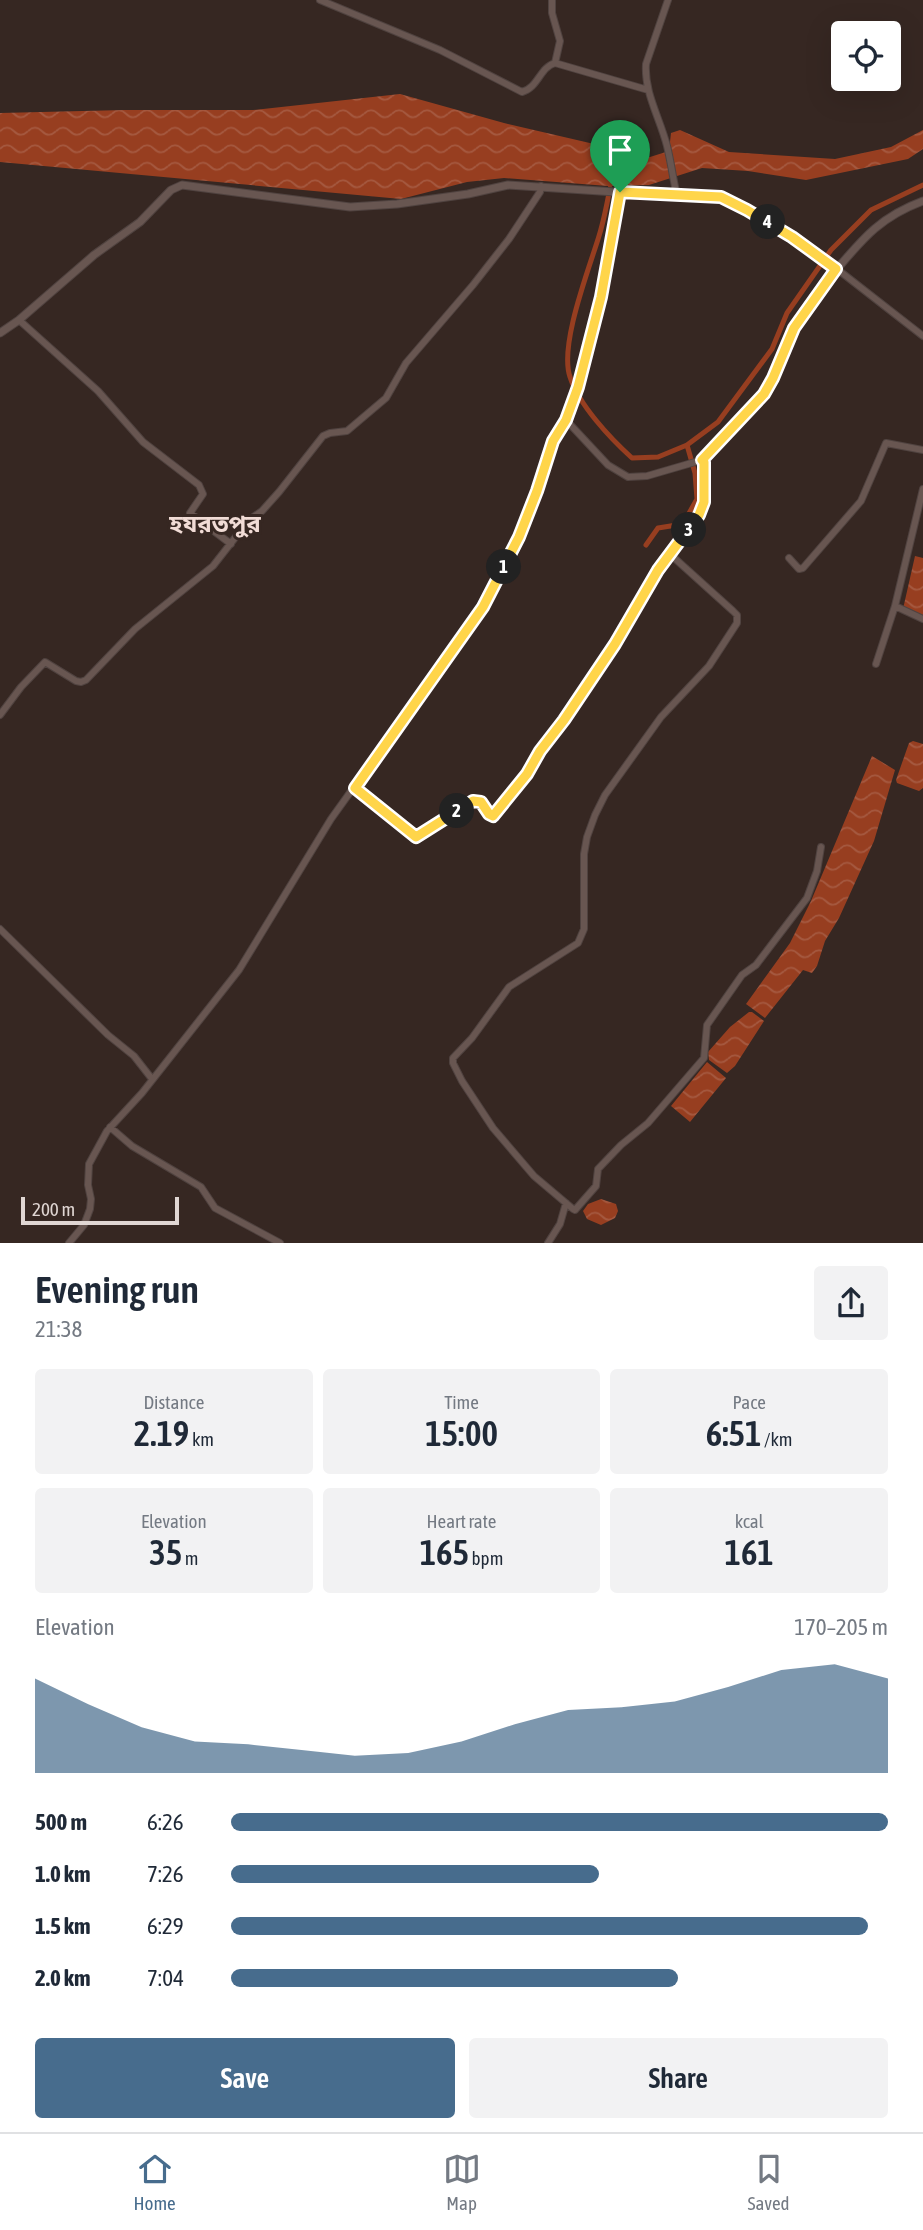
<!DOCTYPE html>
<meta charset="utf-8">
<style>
body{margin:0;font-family:"Asap Condensed","Noto Sans Bengali",sans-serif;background:#f2f2f3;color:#1f2937;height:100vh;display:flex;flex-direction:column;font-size:26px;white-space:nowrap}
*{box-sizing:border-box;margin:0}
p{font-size:23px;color:#747a83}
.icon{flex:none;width:38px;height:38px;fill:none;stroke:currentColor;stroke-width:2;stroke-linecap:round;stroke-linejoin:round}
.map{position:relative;height:1243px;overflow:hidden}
.drawer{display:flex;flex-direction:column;background:#fff;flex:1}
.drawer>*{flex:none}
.controls{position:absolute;left:831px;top:21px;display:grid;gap:14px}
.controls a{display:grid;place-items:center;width:70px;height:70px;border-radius:7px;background:#fff;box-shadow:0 7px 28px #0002;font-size:35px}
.scale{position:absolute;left:21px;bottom:18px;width:158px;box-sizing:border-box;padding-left:7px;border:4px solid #e0d6d3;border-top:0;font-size:19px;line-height:24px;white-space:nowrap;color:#e0d6d3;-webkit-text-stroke:5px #362722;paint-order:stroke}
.pin{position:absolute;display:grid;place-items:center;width:60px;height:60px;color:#fff;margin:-72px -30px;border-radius:50% 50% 50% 0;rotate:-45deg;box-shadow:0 0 7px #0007}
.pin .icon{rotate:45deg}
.km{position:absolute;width:35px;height:35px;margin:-18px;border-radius:50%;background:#222;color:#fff;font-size:19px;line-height:35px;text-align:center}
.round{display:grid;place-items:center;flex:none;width:74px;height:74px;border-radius:7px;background:#f2f2f3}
.overview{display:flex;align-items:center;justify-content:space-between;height:119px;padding:0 35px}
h1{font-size:38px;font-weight:600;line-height:52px}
.stats{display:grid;grid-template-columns:repeat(3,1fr);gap:10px;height:119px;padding:7px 35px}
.stats div{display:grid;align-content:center;border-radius:7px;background:#f2f2f3;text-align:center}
.stats b{font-size:35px;font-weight:600}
.stats small{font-size:19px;font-weight:400}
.stats p{font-size:19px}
.chart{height:196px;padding:14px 35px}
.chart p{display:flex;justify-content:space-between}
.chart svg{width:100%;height:126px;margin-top:7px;fill:#476c8d;opacity:.7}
.cta{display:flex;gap:14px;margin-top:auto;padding:14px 35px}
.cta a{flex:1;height:80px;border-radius:7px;background:#476c8d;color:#fff;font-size:28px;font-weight:600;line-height:80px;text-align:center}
.cta a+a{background:#f2f2f3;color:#1f2937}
ul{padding:0 35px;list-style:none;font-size:23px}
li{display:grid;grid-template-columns:112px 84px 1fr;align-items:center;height:52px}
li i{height:18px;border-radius:9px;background:#476c8d}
.tab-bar{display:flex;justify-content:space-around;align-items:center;height:98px;border-top:2px solid #e0e1e3;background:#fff;font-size:19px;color:#747a83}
.tab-bar a{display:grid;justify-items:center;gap:4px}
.tab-bar .on{color:#476c8d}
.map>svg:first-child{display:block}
</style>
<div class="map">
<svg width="923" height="1243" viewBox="0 0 923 1243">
<defs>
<pattern id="water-waves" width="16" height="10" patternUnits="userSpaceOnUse" patternTransform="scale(1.75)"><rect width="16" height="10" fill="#973e20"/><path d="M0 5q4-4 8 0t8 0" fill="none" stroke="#a55940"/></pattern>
</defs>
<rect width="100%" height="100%" fill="#362722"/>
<path fill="url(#water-waves)" d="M400,94L504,123L650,157L669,151L671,133L680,130L729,152L835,159L891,147L923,130V149L908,159L806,180L748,171L702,168L649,185L608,186L504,178L467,182L401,199L0,162V113L124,110H253Z
M915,556L923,558V617L903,609Z
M913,741L923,744V788L919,791L897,783L896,780L909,743Z
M872,756L895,770L874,841L839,918L825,941L817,966L812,973L803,970L765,1018L746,1004L790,943L811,901Z
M749,1012H752L764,1021L735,1066L727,1073L709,1060L708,1052L730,1027Z
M707,1062L726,1078L690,1122L671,1106Z
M601,1199L616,1204L618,1211L615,1218L601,1225L587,1219L583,1211L588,1204Z"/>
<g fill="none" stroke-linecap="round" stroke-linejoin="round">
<path stroke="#973e20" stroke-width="5" d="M610,188C607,204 604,220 599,236C589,269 559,345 570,377C579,405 610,438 632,458L658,457L687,445L718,422L772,349L787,313L831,250L871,210L923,185
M646,545L658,528L683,524L697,499L695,473L687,445"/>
<g stroke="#504340" stroke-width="8">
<path id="minor" d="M320,0L440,50L522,92C538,88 540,67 555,63L648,90
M552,0V13L560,41L555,63
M668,0L646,64C644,93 660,118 667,146C671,162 673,179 677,196
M19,320L98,391L143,442L199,485L203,494L190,513L231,544
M566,420L608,465L628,477L647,476L702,460L764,394L773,378L794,328L837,269L923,336
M702,460L704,462C706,486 706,507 691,527C684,536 675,544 671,555L733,611L737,615V623L709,666L661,717L605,795L595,815L587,837L584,854V929L578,943L509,987L472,1038L453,1058V1063L462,1081L493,1128L534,1176L573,1209L575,1210L596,1186L598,1169L621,1145L648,1123L704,1058L707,1025L742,975L756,965L807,898L817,871L821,847
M789,558L799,569L803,568L861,501L886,443L923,450
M895,606L923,619
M876,664L895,606L923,489
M0,715L21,687L45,662L76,681L81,682L86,680L135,629L213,566L249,520L262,511L279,492L323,436L330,433L347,431L386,398L406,363L473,285L509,239L540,192L541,186
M354,787L416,837L476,800L481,802L491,816L495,815L527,774L540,751L597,671L658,570L671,555
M0,929L108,1035L134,1056L152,1079
M110,1127L132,1146L201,1187L215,1208L280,1243
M69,1243L84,1225L90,1209L91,1199L88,1185L89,1164L107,1131L142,1093L239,970L331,819L466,631L483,607L511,554L531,510L553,441L566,420L572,407L601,297L620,192
M548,1243L560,1224L566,1203"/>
</g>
<g stroke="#504340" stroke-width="9">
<path id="tertiary" d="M0,333L19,320L94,255L140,222L171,190L182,185L350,207L397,204L468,194L508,185L677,196H710L721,197L747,210L806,246L837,269C864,237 882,216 923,201"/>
</g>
<use href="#minor" stroke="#685651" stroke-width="6"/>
<use href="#tertiary" stroke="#685651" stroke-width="7"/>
</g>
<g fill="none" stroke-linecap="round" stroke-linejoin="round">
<g stroke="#fff" stroke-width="14">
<path id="route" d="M620,192L721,197L747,210L792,237L836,269L794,328L773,378L764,394L702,460L704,462V502L699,515L658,570L615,644L564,720L540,751L527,774L493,816L489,814L481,802L473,801L416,837L355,788L483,607L519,537L537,491L553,441L566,420L578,387L601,297Z"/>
</g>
<use href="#route" stroke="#ffd54a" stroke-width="9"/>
</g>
<g text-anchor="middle" stroke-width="6" stroke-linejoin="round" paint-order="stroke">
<g font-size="24" font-weight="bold" fill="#f1dcd6" stroke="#362722">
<text x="215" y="532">হযরতপুর</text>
</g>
</g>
</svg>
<div class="controls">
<a><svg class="icon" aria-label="locate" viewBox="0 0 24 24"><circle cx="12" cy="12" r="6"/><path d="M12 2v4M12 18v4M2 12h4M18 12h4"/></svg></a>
</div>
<div class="scale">200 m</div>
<div class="pin" style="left:620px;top:192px;background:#1e9e55"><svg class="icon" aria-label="arrive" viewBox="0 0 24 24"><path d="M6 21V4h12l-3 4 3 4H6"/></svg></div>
<b class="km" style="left:504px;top:567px">1</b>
<b class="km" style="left:457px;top:811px">2</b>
<b class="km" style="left:689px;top:530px">3</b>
<b class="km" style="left:768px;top:222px">4</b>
</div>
<section class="drawer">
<div class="overview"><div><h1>Evening run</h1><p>21:38</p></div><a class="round"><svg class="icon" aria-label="share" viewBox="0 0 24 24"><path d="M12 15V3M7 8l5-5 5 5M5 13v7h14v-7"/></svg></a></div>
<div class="stats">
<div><p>Distance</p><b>2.19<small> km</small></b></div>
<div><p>Time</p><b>15:00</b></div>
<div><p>Pace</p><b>6:51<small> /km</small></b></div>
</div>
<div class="stats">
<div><p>Elevation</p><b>35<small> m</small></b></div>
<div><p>Heart rate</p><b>165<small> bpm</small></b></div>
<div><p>kcal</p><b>161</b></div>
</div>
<div class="chart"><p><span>Elevation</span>170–205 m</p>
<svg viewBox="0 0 160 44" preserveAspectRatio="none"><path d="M0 44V11L10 20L20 28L30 33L40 34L50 36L60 38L70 37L80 33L90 27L100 22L110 21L120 19L130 14L140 8L150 6L160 11V44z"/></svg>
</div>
<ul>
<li><b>500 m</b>6:26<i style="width:100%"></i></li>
<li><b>1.0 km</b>7:26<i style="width:56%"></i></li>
<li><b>1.5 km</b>6:29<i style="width:97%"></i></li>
<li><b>2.0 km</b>7:04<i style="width:68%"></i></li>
</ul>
<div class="cta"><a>Save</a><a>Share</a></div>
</section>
<nav class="tab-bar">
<a class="on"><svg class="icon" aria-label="home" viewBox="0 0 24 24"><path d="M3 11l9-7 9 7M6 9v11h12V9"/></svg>Home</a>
<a><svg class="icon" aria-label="map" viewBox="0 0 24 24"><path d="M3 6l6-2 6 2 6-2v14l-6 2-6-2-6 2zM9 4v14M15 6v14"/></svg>Map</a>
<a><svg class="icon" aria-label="saved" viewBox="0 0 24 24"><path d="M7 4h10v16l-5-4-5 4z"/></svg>Saved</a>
</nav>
